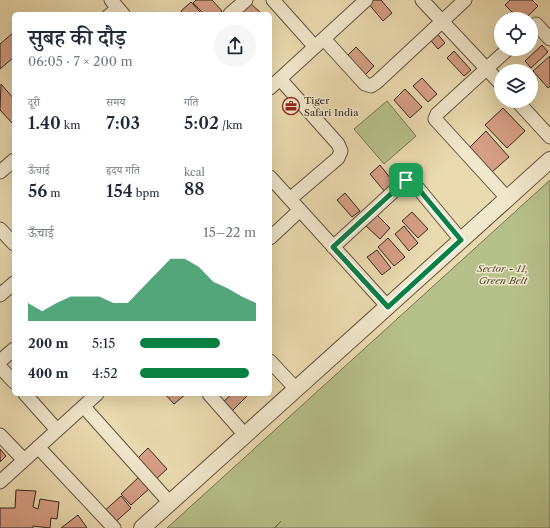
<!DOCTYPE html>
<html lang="hi">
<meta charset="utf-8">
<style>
body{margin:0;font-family:"Libre Caslon Text","Noto Serif Devanagari",serif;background:#f6f6f7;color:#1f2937;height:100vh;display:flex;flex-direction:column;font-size:15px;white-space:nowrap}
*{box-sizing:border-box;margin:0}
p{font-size:13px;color:#747a83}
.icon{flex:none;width:22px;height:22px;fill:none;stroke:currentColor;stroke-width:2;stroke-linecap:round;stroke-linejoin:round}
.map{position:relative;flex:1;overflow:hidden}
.drawer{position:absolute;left:12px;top:12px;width:260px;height:384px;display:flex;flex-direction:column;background:#fff;border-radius:6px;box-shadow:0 4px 16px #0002}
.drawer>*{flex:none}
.controls{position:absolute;left:494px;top:12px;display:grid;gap:8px}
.controls a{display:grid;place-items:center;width:44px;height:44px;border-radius:50%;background:#fff;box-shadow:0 4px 16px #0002;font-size:20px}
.pin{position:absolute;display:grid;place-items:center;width:34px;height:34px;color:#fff;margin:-17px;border-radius:8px;box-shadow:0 2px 6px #0006}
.round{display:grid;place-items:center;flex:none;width:42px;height:42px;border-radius:21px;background:#f6f6f7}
.headline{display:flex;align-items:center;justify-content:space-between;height:68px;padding:0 16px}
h1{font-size:22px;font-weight:600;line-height:30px}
.stats{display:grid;grid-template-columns:repeat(3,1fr);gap:6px;height:68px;padding:4px 16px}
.stats div{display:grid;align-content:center}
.stats b{font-size:17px;font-weight:600}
.stats small{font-size:11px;font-weight:400}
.stats p{font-size:11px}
.chart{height:112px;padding:8px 16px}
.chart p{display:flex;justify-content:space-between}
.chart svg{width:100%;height:72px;margin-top:4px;fill:#0b8043;opacity:.7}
ul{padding:0 16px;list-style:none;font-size:13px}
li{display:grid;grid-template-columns:64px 48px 1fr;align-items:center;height:30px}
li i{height:10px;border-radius:5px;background:#0b8043}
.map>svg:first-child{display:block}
</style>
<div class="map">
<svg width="550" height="528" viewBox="0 0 550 528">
<rect width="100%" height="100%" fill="#eadaaf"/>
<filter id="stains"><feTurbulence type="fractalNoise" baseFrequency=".005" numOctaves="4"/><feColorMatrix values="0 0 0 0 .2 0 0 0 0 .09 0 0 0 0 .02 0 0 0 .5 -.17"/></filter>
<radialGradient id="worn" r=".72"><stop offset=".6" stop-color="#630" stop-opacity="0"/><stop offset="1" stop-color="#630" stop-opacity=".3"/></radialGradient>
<path fill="#b6c08b" stroke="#747454" d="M387,101L416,136L384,164L354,129Z
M550,180V528H275L281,521L274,528H167Z"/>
<path fill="#d69f85" stroke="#33271c" d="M196,0H212L222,11L219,14H204L193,3Z
M371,0H381L392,13L383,21L368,3Z
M510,0H532L538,6L525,19H519L505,5Z
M191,2L202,14H184L181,11Z
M249,2L262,14H239Z
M435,31L445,43L438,49L428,37Z
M14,32V57L0,69V44Z
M542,45L548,52L531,68L525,61Z
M356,47L374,66L363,77L345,58Z
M454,51L471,70L464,76L447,58Z
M550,56V86L548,88L533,71Z
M422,78L437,94L428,102L413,86Z
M1,84L14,99V123L13,124L0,110Z
M405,89L422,107L410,118L394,100Z
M503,108L525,131L507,148L485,125Z
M486,131L509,157L492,172L470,147Z
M380,165L395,184L385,192L370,174Z
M345,193L360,211L352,217L337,200Z
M412,212L428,229L418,238L402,221Z
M377,215L390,228L380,239L366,226Z
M404,226L418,243L409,251L395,234Z
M388,238L405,257L394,266L378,247Z
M377,250L391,268L382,275L367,257Z
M165,394H186L174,404Z
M232,394H247L248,395L231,412L222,403Z
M148,448L167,469L155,480L136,460Z
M0,449L6,456L0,462Z
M140,476L150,488L131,505L121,494Z
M16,490L36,491L33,507L38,509L40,499L59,502L57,519L51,518L50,528L33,526V528H0V508H15Z
M121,496L131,508L112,525L102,513Z
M78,515L87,528H61Z"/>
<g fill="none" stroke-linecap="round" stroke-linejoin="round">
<g stroke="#615441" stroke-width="9">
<path id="service" d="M106,14L116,6"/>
</g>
<g stroke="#615441" stroke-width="15">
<path id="minor" d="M111,0L123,14
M273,0L315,47
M422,0L501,84
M230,14L246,0
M531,28L536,24L550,39
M324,39L365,84L371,86L377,82L465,0
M508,49L437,114L435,119L508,199
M280,79L338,144L341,151L338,158L290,199
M270,88L366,0
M517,101L550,137
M0,172L14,160
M270,177L388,307
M0,229L14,244
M270,238L300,210
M333,247L406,180L412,181L461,240
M0,295L14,283
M0,361L14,349
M270,361L296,389
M0,367L14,382
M25,394L57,430
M209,394L245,435
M84,407L170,503
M0,435L24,460
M38,447L114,528
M0,482L97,394"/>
</g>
<g stroke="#615441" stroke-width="18">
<path id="tertiary" d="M142,528L550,160"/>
</g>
<use href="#service" stroke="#f1e7cb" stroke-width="7"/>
<use href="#minor" stroke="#f1e7cb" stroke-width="13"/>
<use href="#tertiary" stroke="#f1e7cb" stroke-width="16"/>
</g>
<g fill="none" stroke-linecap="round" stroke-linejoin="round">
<g stroke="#fff" stroke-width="8">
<path id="route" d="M406,180L412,181L461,240L388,307L333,247Z"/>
</g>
<use href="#route" stroke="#0b8043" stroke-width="5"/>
</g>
<defs>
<g id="office-ring" transform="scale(0.9)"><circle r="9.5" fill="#f1e7cb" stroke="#8f2418" stroke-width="1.5"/><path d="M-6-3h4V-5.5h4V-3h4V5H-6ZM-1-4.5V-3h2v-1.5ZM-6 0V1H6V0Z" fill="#8f2418"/></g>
</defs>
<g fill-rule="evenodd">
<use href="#office-ring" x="291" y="106"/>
</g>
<g text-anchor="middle" stroke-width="3" stroke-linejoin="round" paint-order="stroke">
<g font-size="10" fill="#33271c" stroke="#f1e7cb" text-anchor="start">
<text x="304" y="104">Tiger<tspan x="304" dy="12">Safari India</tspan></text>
</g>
<g font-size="10" font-style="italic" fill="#544d38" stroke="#f1e7cb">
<text x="503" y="272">Sector - 11,<tspan x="503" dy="12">Green Belt</tspan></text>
</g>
</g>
<rect width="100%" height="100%" filter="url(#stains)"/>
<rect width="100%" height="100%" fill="url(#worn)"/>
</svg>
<div class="controls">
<a><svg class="icon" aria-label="locate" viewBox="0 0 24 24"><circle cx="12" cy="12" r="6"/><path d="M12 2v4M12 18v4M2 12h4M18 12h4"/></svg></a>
<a><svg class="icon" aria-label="layers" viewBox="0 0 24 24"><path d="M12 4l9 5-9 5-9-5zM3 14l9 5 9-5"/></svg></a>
</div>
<div class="pin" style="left:406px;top:180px;background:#1e9e55"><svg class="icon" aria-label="arrive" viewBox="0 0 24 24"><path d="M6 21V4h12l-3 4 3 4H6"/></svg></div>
<section class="drawer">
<div class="headline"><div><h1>सुबह की दौड़</h1><p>06:05 · 7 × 200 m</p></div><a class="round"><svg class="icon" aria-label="share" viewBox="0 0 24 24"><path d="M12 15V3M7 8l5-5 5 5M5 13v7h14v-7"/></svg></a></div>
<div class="stats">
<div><p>दूरी</p><b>1.40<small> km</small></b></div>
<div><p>समय</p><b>7:03</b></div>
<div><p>गति</p><b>5:02<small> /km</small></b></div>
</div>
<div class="stats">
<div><p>ऊँचाई</p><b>56<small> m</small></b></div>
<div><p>हृदय गति</p><b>154<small> bpm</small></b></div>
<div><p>kcal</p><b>88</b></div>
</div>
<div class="chart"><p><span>ऊँचाई</span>15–22 m</p>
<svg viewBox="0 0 160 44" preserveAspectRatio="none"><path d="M0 44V33L10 38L20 33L30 29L40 29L50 29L60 33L70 33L80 24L90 15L100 6L110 6L120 11L130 20L140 24L150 29L160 33V44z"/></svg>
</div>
<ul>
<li><b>200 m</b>5:15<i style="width:69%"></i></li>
<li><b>400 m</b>4:52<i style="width:94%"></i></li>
</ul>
</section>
</div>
